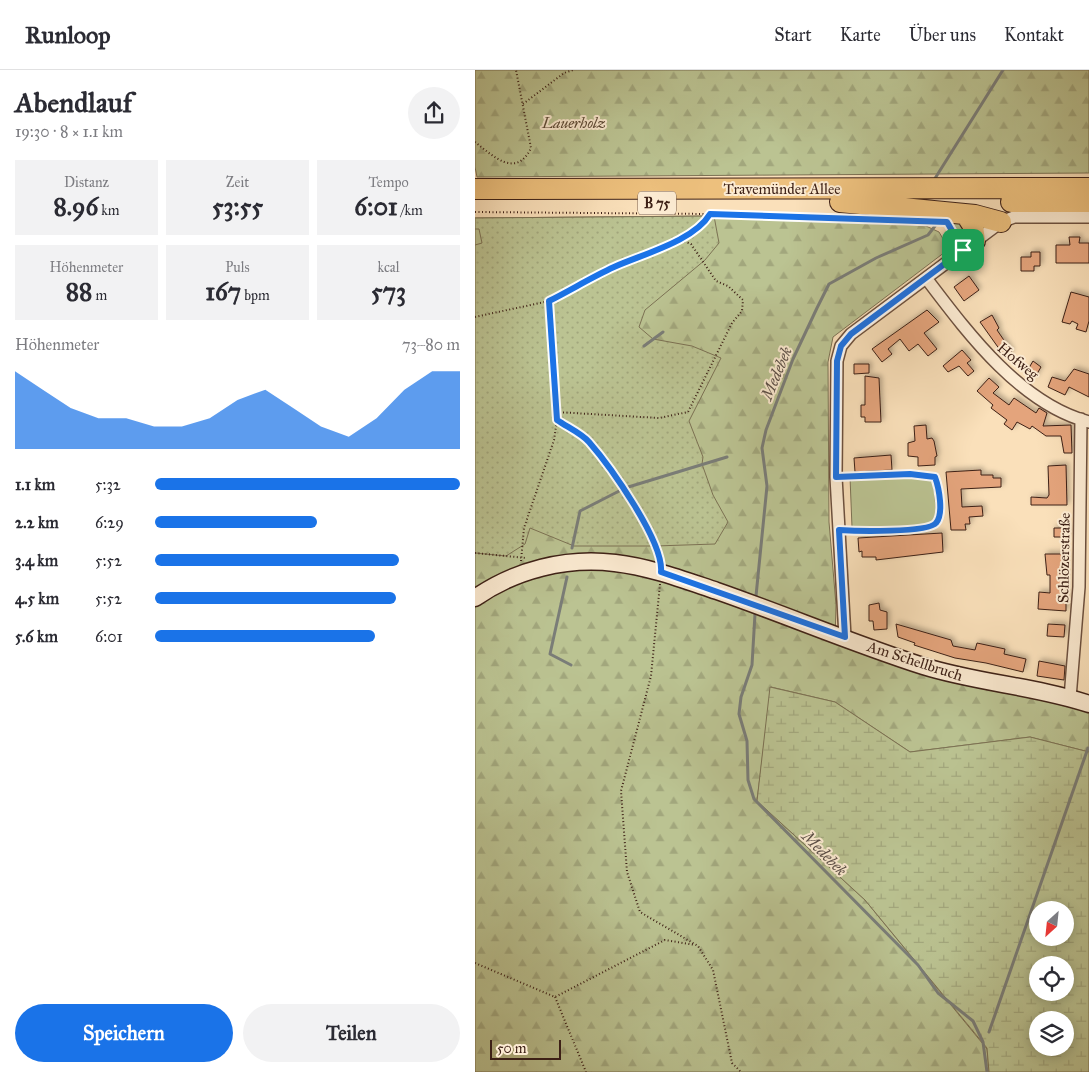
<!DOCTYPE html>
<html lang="de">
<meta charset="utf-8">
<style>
body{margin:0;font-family:"IM FELL Great Primer",serif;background:#f2f2f3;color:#2b2b33;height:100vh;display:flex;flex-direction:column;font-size:19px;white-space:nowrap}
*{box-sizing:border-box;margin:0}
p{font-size:16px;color:#7c7c81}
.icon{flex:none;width:28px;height:28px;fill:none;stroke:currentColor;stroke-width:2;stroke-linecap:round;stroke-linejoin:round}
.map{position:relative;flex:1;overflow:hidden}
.panel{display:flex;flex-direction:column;background:#fff;width:475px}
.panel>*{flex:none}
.needle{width:32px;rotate:207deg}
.fabs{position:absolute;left:554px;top:831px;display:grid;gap:10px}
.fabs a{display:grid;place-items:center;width:45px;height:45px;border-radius:50%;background:#fff;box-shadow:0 2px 12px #0003;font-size:25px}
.scale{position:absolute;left:15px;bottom:12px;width:71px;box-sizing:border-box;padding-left:5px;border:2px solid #3d2016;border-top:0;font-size:14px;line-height:18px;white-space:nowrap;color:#3d2016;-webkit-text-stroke:4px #fcebd2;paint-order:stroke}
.pin{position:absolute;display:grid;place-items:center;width:42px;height:42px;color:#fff;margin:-21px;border-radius:10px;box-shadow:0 2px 8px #0006}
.round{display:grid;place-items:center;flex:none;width:52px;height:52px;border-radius:26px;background:#f2f2f3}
.head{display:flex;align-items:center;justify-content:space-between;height:85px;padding:0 15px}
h1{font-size:28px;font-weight:800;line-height:38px}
.figures{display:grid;grid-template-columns:repeat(3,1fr);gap:8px;height:85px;padding:5px 15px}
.figures div{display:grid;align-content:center;border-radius:0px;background:#f2f2f3;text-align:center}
.figures b{font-size:25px;font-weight:800}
.figures small{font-size:14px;font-weight:400}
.figures p{font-size:14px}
.chart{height:140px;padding:10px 15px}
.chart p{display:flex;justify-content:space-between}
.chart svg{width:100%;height:90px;margin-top:5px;fill:#1a73e8;opacity:.7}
.cta{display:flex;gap:10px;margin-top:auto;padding:10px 15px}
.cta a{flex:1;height:58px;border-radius:30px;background:#1a73e8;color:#fff;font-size:20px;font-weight:800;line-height:58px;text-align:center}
.cta a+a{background:#f2f2f3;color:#2b2b33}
ul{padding:0 15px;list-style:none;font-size:16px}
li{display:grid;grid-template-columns:80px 60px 1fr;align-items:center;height:38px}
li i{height:12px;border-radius:6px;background:#1a73e8}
header{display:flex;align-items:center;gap:30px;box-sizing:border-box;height:70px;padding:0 25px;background:#fff;border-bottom:1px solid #e1e1e2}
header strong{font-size:24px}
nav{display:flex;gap:28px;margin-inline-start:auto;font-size:18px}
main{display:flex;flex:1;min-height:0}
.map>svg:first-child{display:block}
</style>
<header>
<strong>Runloop</strong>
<nav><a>Start</a><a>Karte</a><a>Über uns</a><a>Kontakt</a></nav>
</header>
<main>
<section class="panel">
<div class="head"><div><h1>Abendlauf</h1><p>19:30 · 8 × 1.1 km</p></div><a class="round"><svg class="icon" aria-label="share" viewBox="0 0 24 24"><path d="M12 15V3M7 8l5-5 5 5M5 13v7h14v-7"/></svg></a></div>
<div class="figures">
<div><p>Distanz</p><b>8.96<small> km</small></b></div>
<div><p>Zeit</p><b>53:55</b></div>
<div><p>Tempo</p><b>6:01<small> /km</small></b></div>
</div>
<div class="figures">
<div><p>Höhenmeter</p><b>88<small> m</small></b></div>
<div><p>Puls</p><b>167<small> bpm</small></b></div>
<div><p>kcal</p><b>573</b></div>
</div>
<div class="chart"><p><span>Höhenmeter</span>73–80 m</p>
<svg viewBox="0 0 160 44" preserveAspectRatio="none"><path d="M0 44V6L10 15L20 24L30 29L40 29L50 33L60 33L70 29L80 20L90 15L100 24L110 33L120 38L130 29L140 15L150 6L160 6V44z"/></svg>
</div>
<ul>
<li><b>1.1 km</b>5:32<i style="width:100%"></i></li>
<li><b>2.2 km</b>6:29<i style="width:53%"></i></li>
<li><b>3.4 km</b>5:52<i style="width:80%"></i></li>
<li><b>4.5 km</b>5:52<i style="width:79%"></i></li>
<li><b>5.6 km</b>6:01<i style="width:72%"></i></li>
</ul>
<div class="cta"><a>Speichern</a><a>Teilen</a></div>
</section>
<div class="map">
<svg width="614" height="1002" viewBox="0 0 614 1002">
<defs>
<pattern id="forest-firs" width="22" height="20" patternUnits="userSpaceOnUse" patternTransform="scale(1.25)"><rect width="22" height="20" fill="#bbc392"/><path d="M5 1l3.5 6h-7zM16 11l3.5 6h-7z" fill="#a2a77d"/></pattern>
<pattern id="wetland-marsh" width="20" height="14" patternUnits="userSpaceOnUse" patternTransform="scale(1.25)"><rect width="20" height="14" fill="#bbc392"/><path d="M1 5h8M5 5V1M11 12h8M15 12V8" fill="none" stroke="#a2a77d"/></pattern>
<pattern id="park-dots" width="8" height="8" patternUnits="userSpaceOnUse" patternTransform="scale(1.25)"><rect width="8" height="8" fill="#bbc392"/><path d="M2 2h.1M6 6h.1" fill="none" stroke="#a2a77d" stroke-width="1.8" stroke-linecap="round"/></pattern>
<filter id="shadow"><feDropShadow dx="2.5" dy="-2.5" stdDeviation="2.5" flood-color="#0004"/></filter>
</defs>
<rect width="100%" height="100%" fill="#fae0ba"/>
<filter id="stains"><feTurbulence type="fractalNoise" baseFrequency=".004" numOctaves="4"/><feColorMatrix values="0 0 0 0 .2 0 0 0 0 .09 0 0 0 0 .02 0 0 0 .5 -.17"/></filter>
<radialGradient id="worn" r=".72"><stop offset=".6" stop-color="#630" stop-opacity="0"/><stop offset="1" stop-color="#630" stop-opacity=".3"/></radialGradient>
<path fill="#bbc392" stroke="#7c7254" d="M473,148L488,149L494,168L488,173Z
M445,406L458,410L462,446L454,457H377L375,407Z"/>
<path fill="url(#forest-firs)" stroke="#7c7254" d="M0,0H614V103L2,107L0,97Z
M234,146L451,156L464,162L474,179L358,267L353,292L354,452L361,535L360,571C408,588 456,606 506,618C542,627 579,629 614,641V682L555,667L435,682L360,632L296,617L282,731L390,830L512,979L514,1002H0V148Z"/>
<path fill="url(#wetland-marsh)" stroke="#7c7254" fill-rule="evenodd" d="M295,617L360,632L435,682L555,667L614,682V1002H514L512,978L390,830L282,731ZM562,840H590V868H562ZM562,895H590V922H562ZM562,950H590V978H562Z"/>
<path fill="url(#park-dots)" stroke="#7c7254" d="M239,146L244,173L230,190L170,240L164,257L178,269L217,276L246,288L214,351L228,387L227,394L238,425L253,452L240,474L180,476H99L55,458L50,474L31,486L0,483V175L7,173L4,159H0V148Z"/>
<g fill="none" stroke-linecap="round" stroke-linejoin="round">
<path stroke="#7a7d78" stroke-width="3" d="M459,110L528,0
M169,276L188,262
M97,478L105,441L150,418L252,387
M92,507L75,584L96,595
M281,526L292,416L287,378L291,360L318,289L342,238L354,214L401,188L453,165L460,156
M280,544L277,595L266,627L264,644L272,671L273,710L279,729L443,895L463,923L498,951L508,972L512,1002
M514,962L613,678"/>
</g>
<path fill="#e4a47b" stroke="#3d2016" filter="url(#shadow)" d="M594,167H605L604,173H614V193H581V175H595Z
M556,182H565V196H559V201H546V187H556Z
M494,206L504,220L489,231L479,217Z
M596,222L614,227V251L611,262L601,259L603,254L597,251L595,254L587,252Z
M452,240L464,252L449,263L462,279L453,286L443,274L434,281L425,269L413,279L417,284L407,292L397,279Z
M517,245L524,258L522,260L537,282L530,287L505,252Z
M487,280L496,290L492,293L499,301L493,306L484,296L473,302L468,296Z
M558,291L566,297L559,309L551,303Z
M379,294H394V303L379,304Z
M599,299L614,304V327L594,317L590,325L573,317L577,307L590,311Z
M390,306L404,308L406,352H390V347H386V335H390Z
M514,308L524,317L518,323L534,335L539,328L561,343L564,338L572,343L568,356L596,355L597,383H589L586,366H571L557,356L555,359L542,352L537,360L529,354L532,350L516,338L518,335L502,321Z
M451,355L452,369L457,368L459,371L462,386L460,387V395L443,396V387L433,386V373L440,371L439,356Z
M416,385L417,400L380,402L379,388Z
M591,395L592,435H556V427L572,428L574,425L573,396Z
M506,400V405H518V408H526V417L486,419L487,437L507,436L508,446L494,447L495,454H490L491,460H476L471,402Z
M579,458H592V467H579Z
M467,463L468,482L401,490V487H387V481L384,482L383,468Z
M570,484H591V541L563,539L564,522L575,523V505H572Z
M404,533L405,540L412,542V559L399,560L398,551H394V535Z
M421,554L476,570L478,576L500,580L502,573L530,579L529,584L551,589L548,602L511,593L480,588L439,575L440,573L423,567Z
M573,554L590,555L589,567L572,566Z
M564,591L590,596L589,610L562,606Z"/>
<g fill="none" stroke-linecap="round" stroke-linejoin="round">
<g stroke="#6c503f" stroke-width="8">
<path id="lane" d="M361,407L435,404L460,407C464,418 469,444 461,453C453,463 380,461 364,460"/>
</g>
<g stroke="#6c503f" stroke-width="14">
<path id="street" d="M451,208C492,262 545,334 614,352
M370,567L361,407L362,291L366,276L376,264L526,152L539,147H614
M595,628L604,517L606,349"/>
</g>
<g stroke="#3d2016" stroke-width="19">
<path id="secondary" d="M0,528C40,500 91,487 140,493C175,497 209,510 242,521C311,545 379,574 448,596C502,613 560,616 614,634"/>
</g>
<g stroke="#3d2016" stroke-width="22">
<path id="highway" d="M0,119L614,118
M365,132L500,145L526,152
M536,132H614
M491,145L498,156L500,171"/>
</g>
<path stroke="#3d2016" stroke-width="2" stroke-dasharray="1 2.5" stroke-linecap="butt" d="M48,34L89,3L98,0
M0,72C18,86 41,109 56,78L41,0
M0,142L235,144L387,150
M476,158L483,171
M0,247L74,231L138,198L204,169L225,156L235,144
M81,342L184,348L213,342L257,253L267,241L268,230L253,216L241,211L216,174L204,169
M82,350L113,370L167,447L185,490
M0,483L51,488
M46,491L49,458L79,370L82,350L74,231
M185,514L176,606L146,721L152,802L165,842L223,876L238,900L257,993L266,1002
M0,893L80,927L190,870L220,875
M80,927L111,1002"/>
<use href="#lane" stroke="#fcebd2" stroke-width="5.5"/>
<use href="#street" stroke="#fcebd2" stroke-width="11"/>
<use href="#secondary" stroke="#fcebd2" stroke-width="16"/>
<use href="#highway" stroke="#edc07d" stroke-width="20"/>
</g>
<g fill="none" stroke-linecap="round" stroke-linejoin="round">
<g stroke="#fff" stroke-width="10">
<path id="route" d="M235,144L472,152L488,180L376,264L366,276L362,291L361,407L435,404L460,407C464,418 469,444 461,453C453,463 380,461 364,460L370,567L186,502C189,472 135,396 114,372C106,363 92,357 82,350L74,231C96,220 117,207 139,197C168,184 219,171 235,144Z"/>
</g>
<use href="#route" stroke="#1a73e8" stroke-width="6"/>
</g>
<g text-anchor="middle" stroke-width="4" stroke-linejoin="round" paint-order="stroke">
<rect fill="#fcebd2" stroke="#765d4e" stroke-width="1" x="163" y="121.5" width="38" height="23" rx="4"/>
<g font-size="14" font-weight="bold" fill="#3d2016">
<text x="182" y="138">B 75</text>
</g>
<g font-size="15" font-style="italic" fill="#5c4935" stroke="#fcebd2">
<text x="99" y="58">Lauerholz</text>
</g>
<g font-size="15" fill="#3d2016" stroke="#fcebd2">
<text x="307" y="124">Travemünder Allee</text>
<text transform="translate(543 291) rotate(40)" y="5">Hofweg</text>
<text transform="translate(589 488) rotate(-89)" y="5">Schlözerstraße</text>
<text transform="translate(440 591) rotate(18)" y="5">Am Schellbruch</text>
</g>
<g font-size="16" font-style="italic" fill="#5b4e47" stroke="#fcebd2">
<text transform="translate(301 303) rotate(-67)" y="6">Medebek</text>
<text transform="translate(350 783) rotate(45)" y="6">Medebek</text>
</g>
</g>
<rect width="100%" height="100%" filter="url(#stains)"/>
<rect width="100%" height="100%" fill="url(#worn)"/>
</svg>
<div class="fabs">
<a><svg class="needle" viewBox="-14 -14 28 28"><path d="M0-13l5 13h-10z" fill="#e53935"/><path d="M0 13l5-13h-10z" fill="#7c7c81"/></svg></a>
<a><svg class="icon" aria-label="locate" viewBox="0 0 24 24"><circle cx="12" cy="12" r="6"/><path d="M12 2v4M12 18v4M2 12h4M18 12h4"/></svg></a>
<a><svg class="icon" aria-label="layers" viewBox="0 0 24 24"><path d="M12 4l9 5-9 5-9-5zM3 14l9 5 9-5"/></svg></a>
</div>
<div class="scale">50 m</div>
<div class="pin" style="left:488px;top:180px;background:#1e9e55"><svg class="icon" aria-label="arrive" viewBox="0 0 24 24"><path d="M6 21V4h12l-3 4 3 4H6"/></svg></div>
</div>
</main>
